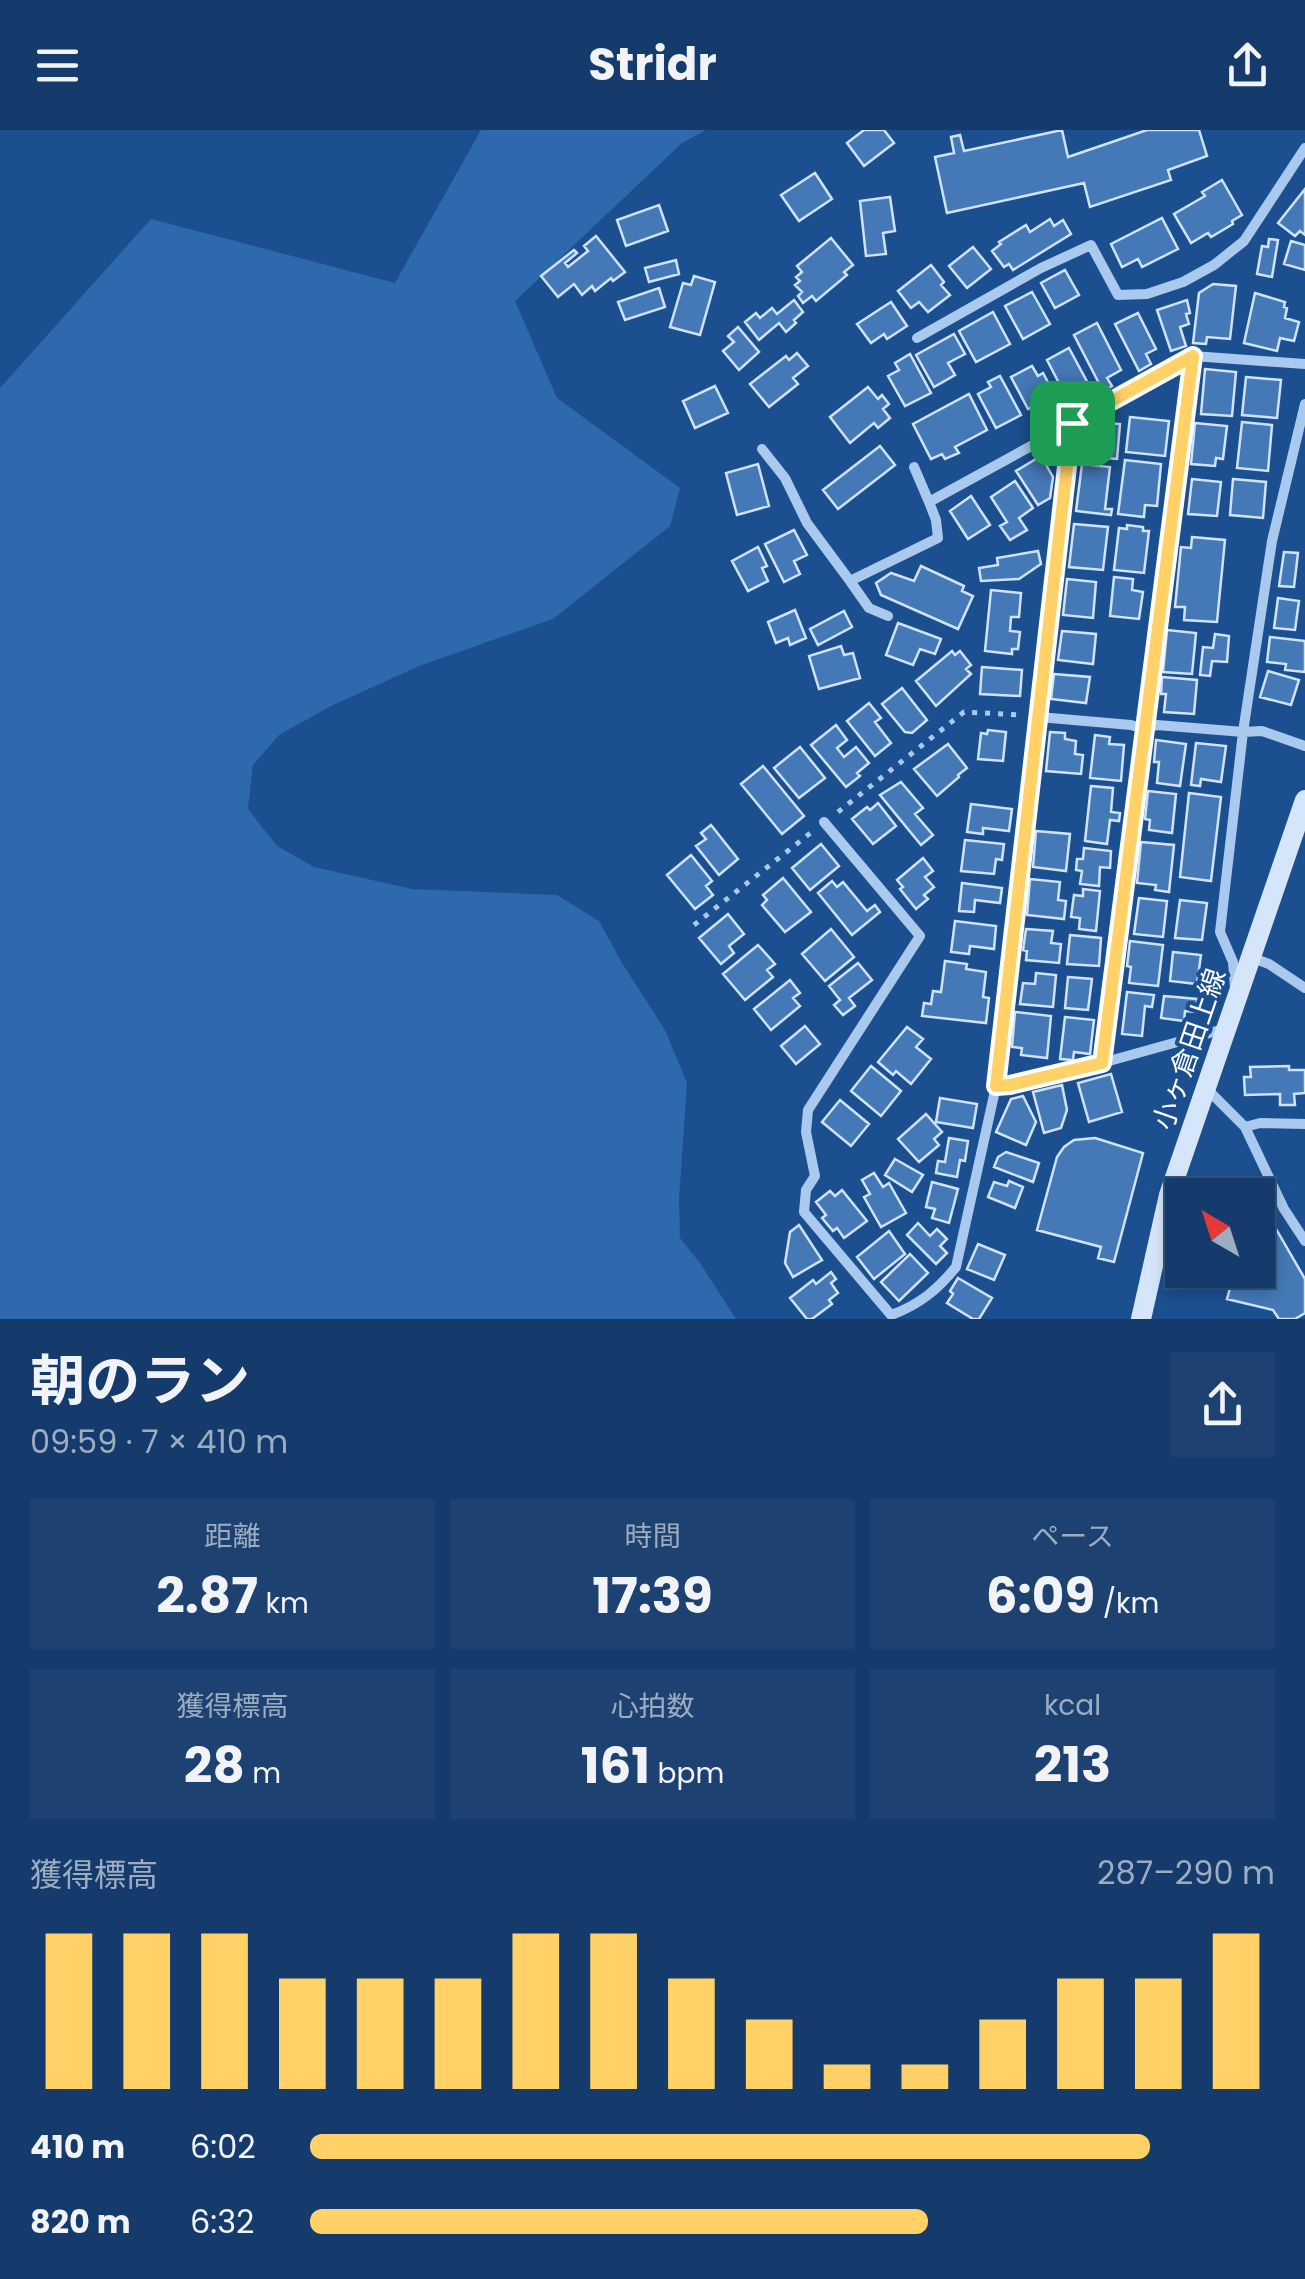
<!DOCTYPE html>
<html lang="ja">
<meta charset="utf-8">
<style>
body{margin:0;font-family:Poppins,"Noto Sans JP",sans-serif;background:#1d4271;color:#f1f3f6;height:100vh;display:flex;flex-direction:column;font-size:38px;white-space:nowrap}
*{box-sizing:border-box;margin:0}
p{font-size:32px;color:#9dadc1}
.icon{flex:none;width:55px;height:55px;fill:none;stroke:currentColor;stroke-width:2;stroke-linecap:round;stroke-linejoin:round}
.map{position:relative;height:1189px;overflow:hidden}
.details{display:flex;flex-direction:column;background:#143b6b;flex:1}
.details>*{flex:none}
.needle{width:65px;rotate:321deg}
.fabs{position:absolute;left:1165px;top:1048px;display:grid;gap:20px}
.fabs a{display:grid;place-items:center;width:110px;height:110px;border-radius:0px;background:#143b6b;box-shadow:0 5px 15px #0003,0 0 0 2px #33557e;font-size:50px}
.pin{position:absolute;display:grid;place-items:center;width:85px;height:85px;color:#fff;margin:-42px;border-radius:20px;box-shadow:0 5px 15px #0006}
.round{display:grid;place-items:center;flex:none;width:105px;height:105px;border-radius:0px;background:#1d4271}
.overview{display:flex;align-items:center;justify-content:space-between;height:170px;padding:0 30px}
h1{font-size:55px;font-weight:700;line-height:75px}
.metrics{display:grid;grid-template-columns:repeat(3,1fr);gap:15px;height:170px;padding:10px 30px}
.metrics div{display:grid;align-content:center;border-radius:0px;background:#1d4271;text-align:center}
.metrics b{font-size:50px;font-weight:700}
.metrics small{font-size:28px;font-weight:400}
.metrics p{font-size:28px}
.chart{height:280px;padding:20px 30px}
.chart p{display:flex;justify-content:space-between}
.chart svg{width:100%;height:180px;margin-top:10px;stroke:#ffd166;stroke-width:6}
ul{padding:0 30px;list-style:none;font-size:32px}
li{display:grid;grid-template-columns:160px 120px 1fr;align-items:center;height:75px}
li i{height:25px;border-radius:12px;background:#ffd166}
header{display:flex;justify-content:space-between;align-items:center;height:130px;padding:0 30px;background:#143b6b;font-size:45px;font-weight:700}
.map>svg:first-child{display:block}
</style>
<header><svg class="icon" aria-label="menu" viewBox="0 0 24 24"><path d="M4 6h16M4 12h16M4 18h16"/></svg>Stridr<svg class="icon" aria-label="share" viewBox="0 0 24 24"><path d="M12 15V3M7 8l5-5 5 5M5 13v7h14v-7"/></svg></header>
<div class="map">
<svg width="1305" height="1189" viewBox="0 0 1305 1189">
<rect width="100%" height="100%" fill="#1b4f8f"/>
<path fill="#2e69ad" d="M481,0H706L682,13L515,171L557,268L680,358L670,396L553,489L419,536L331,576L279,605L253,635L248,679L277,716L314,737L412,759L557,765L599,791L622,833L665,900L687,953L679,1069L680,1108L700,1133L736,1189H0V258L151,89L395,153Z"/>
<path fill="#4478b7" stroke="#cfe3fa" stroke-width="2.5" d="M864,0H884L894,13L864,36L847,13Z
M1062,0L1068,27L1147,0H1199L1207,26L1168,40L1171,50L1090,77L1084,53L947,83L935,27L954,23L951,7L960,5L964,21Z
M815,43L832,69L799,91L781,65Z
M1222,50L1242,85L1232,91L1233,94L1211,107L1208,103L1191,113L1174,84L1205,66L1202,62Z
M1305,59V105L1300,101L1295,106L1278,93Z
M890,67L895,101L883,103L886,124L866,126L860,71Z
M659,75L668,101L626,116L617,90Z
M1162,88L1178,119L1142,137L1138,129L1122,137L1111,114Z
M1050,89L1054,96L1063,90L1071,104L1013,140L1009,134L1004,137L992,121L1001,114L999,112L1026,95L1030,102Z
M596,106L625,142L613,151L611,148L595,161L592,156L582,165L574,154L558,167L541,146L574,120L577,123L565,133L568,137L588,121L584,116Z
M831,108L853,135L844,142L847,145L816,171L812,166L803,173L798,166L802,162L795,155L800,151L796,147L802,142L797,136Z
M1269,109L1278,110L1272,147L1257,144L1262,116L1268,117Z
M1291,111L1305,115V140L1284,134Z
M973,117L991,139L967,158L949,136Z
M676,130L679,144L649,152L645,138Z
M931,135L944,152L941,155L950,165L928,182L919,172L911,178L898,161Z
M1065,140L1079,165L1055,178L1041,153Z
M694,146L715,152L700,205L670,197L683,153L691,155Z
M1213,154L1236,156L1230,209L1207,207L1206,214L1193,213L1199,163Z
M659,158L665,177L625,190L618,172Z
M1032,162L1050,194L1023,209L1005,176Z
M1255,163L1285,172L1284,177L1287,178L1285,188L1299,192L1294,211L1280,208L1277,221L1244,213Z
M794,170L803,182L794,190L796,193L786,202L779,193L759,210L745,192L756,183L760,188L772,178L777,184Z
M1187,170L1190,183L1186,184L1189,194L1180,197L1186,216L1171,221L1157,180Z
M891,172L907,196L887,209L884,204L871,213L857,194Z
M993,182L1010,214L976,232L959,201Z
M1138,183L1156,219L1146,224L1151,234L1139,241L1115,194Z
M1097,193L1121,240L1107,248L1112,256L1103,261L1074,205Z
M738,197L759,222L739,240L723,221L734,212L728,206Z
M954,204L965,224L948,233L955,245L934,257L916,225Z
M1069,218L1091,259L1074,267L1078,275L1072,278L1047,230Z
M797,223L808,236L793,248L798,254L769,277L750,254L786,226L789,230Z
M910,224L931,263L905,276L888,246L899,240L895,233Z
M1032,236L1038,246L1043,243L1058,271L1043,279L1039,273L1028,279L1011,247Z
M1205,239L1236,242L1232,286L1201,284Z
M1000,246L1021,285L996,298L978,264L991,257L988,252Z
M1246,247L1281,250L1277,288L1242,285Z
M715,256L728,283L695,298L683,271Z
M868,257L878,269L882,265L889,274L883,279L890,288L878,298L874,293L850,313L830,287Z
M969,264L987,300L955,317L959,323L945,329L942,324L931,329L913,294Z
M1130,287L1169,291L1165,326L1126,322Z
M1100,292L1120,294L1117,329L1082,326L1085,301L1098,303Z
M1242,292L1272,295L1268,341L1237,338Z
M1195,293L1227,296L1223,329L1216,328L1215,336L1191,334Z
M880,316L895,335L838,379L823,360Z
M1041,326L1053,347L1050,368L1038,375L1016,341Z
M1125,330L1161,334L1157,376L1145,375L1144,387L1118,384Z
M758,334L769,376L737,385L726,343Z
M1082,334L1110,337L1105,379H1112L1111,385L1076,381Z
M1192,349L1221,352L1217,386L1188,384Z
M1233,349L1266,352L1263,388L1230,385Z
M1015,351L1033,378L1019,388L1027,400L1010,410L1000,396L1007,392L991,367Z
M971,366L990,395L968,409L950,381Z
M1074,394L1108,397L1103,440L1069,437Z
M1127,395L1143,397V401H1149L1144,443L1114,440L1119,398L1127,399Z
M794,400L807,425L794,431L800,444L784,452L765,414Z
M1192,407L1225,410L1217,492L1184,490L1185,477H1175L1181,417L1191,418Z
M758,417L767,436L762,438L768,451L748,461L732,431Z
M1038,421L1041,434L1019,449L981,451L979,438L998,435L997,428Z
M1284,422L1298,423L1294,457L1279,456Z
M921,436L964,456L962,461L973,466L958,499L881,465L876,453L891,443L914,451Z
M1114,447L1133,449L1132,460L1143,462L1139,489L1110,486Z
M1067,449L1096,452L1093,488L1063,485Z
M991,460L1021,463L1019,487H1011L1010,501L1020,502L1018,519H1012V524L985,521Z
M1278,468L1299,471L1295,500L1274,498Z
M795,480L806,508L790,515L788,508L776,513L768,492Z
M844,481L852,497L818,515L810,499Z
M898,493L941,509L935,524L920,519L913,535L886,525Z
M1167,500L1196,503L1192,544L1163,542Z
M1062,501L1096,504L1093,534L1058,530Z
M1215,504L1229,506L1227,532L1212,531L1210,546L1200,545L1203,517L1213,518Z
M1270,507L1305,511V542L1285,540L1286,534L1267,532Z
M841,516L844,525L853,523L860,548L819,559L809,526Z
M952,521L955,525L960,521L971,535L966,539L971,544L936,576L916,551Z
M982,537L1022,540L1020,566L980,564Z
M1268,541L1299,550L1291,575L1260,567Z
M1054,544L1090,547L1086,573L1051,569Z
M1162,547L1197,550L1194,584L1164,582L1166,564H1161Z
M902,558L927,590L912,603L905,602L882,574Z
M869,573L881,588L875,592L891,613L875,626L847,591Z
M836,595L847,610L837,618L844,627L856,617L869,633L857,643L860,646L846,657L811,615Z
M988,600L1006,602L1003,631L978,629L981,603L987,604Z
M1050,602L1065,603V609L1076,611L1075,624L1083,625L1081,644L1046,641Z
M1095,605L1110,607L1109,614L1124,615L1121,651L1090,648Z
M1156,610L1186,614L1180,656L1157,653L1159,632H1154Z
M1196,613L1226,616L1221,652L1201,649L1200,656L1191,655Z
M948,614L967,638L958,645L959,647L937,666L914,639Z
M800,617L825,648L799,668L774,638Z
M763,636L804,686L782,704L741,654Z
M901,652L923,678L915,684L933,705L921,715L880,665Z
M1091,656L1113,658L1111,682L1120,683L1119,691L1110,690L1107,714L1085,711Z
M1148,661L1176,664L1172,703L1149,700L1150,690L1145,689Z
M1189,663L1221,667L1211,751L1180,747Z
M878,673L896,696L873,714L852,689L867,677L870,680Z
M971,674L1012,679L1009,701L983,698V704L967,702Z
M711,695L738,729L719,745L696,716L706,709L701,703Z
M1036,701L1070,704L1066,741L1033,737Z
M965,710L1004,714L1002,730L996,729L994,744L961,741Z
M1141,712L1174,715L1169,762L1155,760L1156,755L1137,753Z
M821,714L839,736L810,760L792,738Z
M1084,718L1111,721L1110,738L1100,737L1099,756L1080,754L1082,741L1076,740L1077,729H1083Z
M691,725L712,751L706,756L713,765L695,779L667,745Z
M923,728L933,741L925,747L934,757L924,765L928,769L916,779L900,759L903,757L897,750Z
M783,748L811,782L785,802L762,775L767,770L763,765Z
M1030,749L1060,752L1058,770L1066,771L1064,789L1027,785Z
M832,751L837,757L843,752L867,781L875,775L880,782L852,805L818,763Z
M962,753L1002,758L1000,773L975,770L974,782L959,781Z
M1083,759L1100,761L1096,801L1079,799L1080,788L1071,787L1074,765L1083,766Z
M1139,768L1167,771L1163,807L1134,804Z
M1180,770L1207,773L1202,810L1175,808Z
M728,784L744,804L729,816L734,823L721,834L699,808Z
M955,791L996,796L994,819L970,816L969,824L951,822Z
M831,799L854,827L825,851L802,824Z
M1026,799L1053,801L1051,813L1061,814L1059,833L1026,830L1027,821L1023,820Z
M1070,805L1101,808L1099,836L1067,834Z
M1130,811L1163,815L1158,856L1129,853L1131,837L1127,836Z
M758,815L775,834L767,840L773,847L745,870L723,844Z
M1173,822L1201,825L1197,854L1170,851Z
M945,831L967,834L966,839L986,842L983,867L989,868L986,893L922,886L924,873L931,874L933,861L941,862Z
M858,833L872,850L849,868L855,876L843,885L834,875L840,870L829,856Z
M1036,843L1056,845L1053,877L1020,874L1023,853L1035,854Z
M1068,847L1092,849L1088,880L1065,878Z
M790,850L800,863L793,868L800,876L771,900L754,879Z
M1127,862L1154,865L1152,877L1145,876L1142,906L1122,904Z
M1164,866L1197,869L1196,882L1185,881L1184,891L1161,888Z
M1015,882L1051,886L1047,928L1021,925L1022,918L1012,917Z
M1065,887L1094,890L1090,924L1074,922L1073,930L1060,929Z
M805,896L820,914L796,934L781,916Z
M907,897L923,909L916,917L931,929L911,954L896,941L893,945L878,932Z
M871,936L901,961L881,986L851,961Z
M1289,936V940H1305V963L1294,964L1295,975H1280V964L1245,965L1244,947H1251L1250,937Z
M1111,944L1122,982L1089,992L1078,953Z
M1062,955L1067,980L1061,998L1044,1003L1033,962Z
M1023,966L1036,992L1026,1015L996,1002L1011,969Z
M940,968L977,974L973,998L936,992Z
M840,970L869,994L851,1016L822,992Z
M926,984L942,1002L934,1009L939,1015L919,1032L898,1009Z
M949,1008L968,1011L965,1031L960,1030L957,1047L936,1043L938,1031L945,1032Z
M1095,1008L1143,1023L1114,1132L1098,1128L1101,1117L1037,1100L1057,1027L1064,1017L1074,1010Z
M1006,1022L1039,1033L1033,1052L994,1037L998,1027Z
M895,1029L923,1045L912,1062L885,1045Z
M874,1043L883,1057L889,1053L906,1083L881,1097L864,1067L870,1064L862,1050Z
M1009,1051L1023,1057L1015,1078L988,1067L994,1052L1007,1056Z
M932,1052L958,1059L949,1093L932,1088L935,1079L926,1077Z
M842,1060L867,1091L844,1108L837,1098L833,1101L822,1088L826,1085L816,1072L830,1061L835,1066Z
M1261,1073L1305,1149V1183L1295,1189H1279L1273,1180L1227,1169L1235,1140H1258V1075Z
M918,1093L930,1106L937,1099L947,1109L940,1116L947,1123L936,1134L907,1105Z
M799,1095L822,1130L793,1147L785,1133L790,1102Z
M889,1101L905,1124L874,1149L857,1127Z
M978,1114L1005,1125L994,1150L967,1139Z
M910,1124L928,1143L899,1171L881,1152Z
M831,1142L836,1149L831,1153L838,1163L829,1170L832,1174L812,1189H807L790,1168L813,1150L816,1154Z
M958,1148L992,1168L979,1189H973L947,1173L953,1164L950,1161Z"/>
<g fill="none" stroke-linecap="round" stroke-linejoin="round">
<path stroke="#a9c9ee" stroke-width="5" stroke-dasharray="5 8" stroke-linecap="butt" d="M838,682L964,582L1022,585
M694,795L813,701"/>
<path stroke="#a9c9ee" stroke-width="10" d="M917,208L1041,138L1091,115L1118,165L1147,164L1183,152L1214,135L1244,111L1305,18
M762,319L785,348L807,393L850,451L938,408L936,390L929,372L1073,293
M914,337L929,372
M850,451L869,478L888,486
M1039,587L1131,595L1144,599L1157,595L1243,602L1262,601L1305,616
M824,692L920,806L808,980L806,1002L815,1046L806,1060L804,1082L891,1185C919,1175 937,1160 956,1137L996,956L1073,293L1193,226L1305,234
M1250,827L1269,834L1305,858
M1235,858L1233,832L1220,802L1243,602L1272,411L1305,274
M1102,933L1193,226
M996,956L1010,955L1102,933L1224,899
M1206,958L1245,997L1284,1079L1305,1111
M1245,997L1260,993L1305,994"/>
<path stroke="#d6e6fa" stroke-width="20" d="M1141,1189L1169,1065L1305,670"/>
</g>
<g fill="none" stroke-linecap="round" stroke-linejoin="round">
<g stroke="#fff" stroke-width="20">
<path id="route" d="M1193,226L1102,933L1010,955L996,956L1072,293Z"/>
</g>
<use href="#route" stroke="#ffd166" stroke-width="12"/>
</g>
<g text-anchor="middle" stroke-width="8" stroke-linejoin="round" paint-order="stroke">
<g font-size="28" fill="#fff" stroke="#1b4f8f">
<text transform="translate(1189 919) rotate(-71)" y="10">小ヶ倉田上線</text>
</g>
</g>
</svg>
<div class="fabs">
<a><svg class="needle" viewBox="-14 -14 28 28"><path d="M0-13l5 13h-10z" fill="#e53935"/><path d="M0 13l5-13h-10z" fill="#9dadc1"/></svg></a>
</div>
<div class="pin" style="left:1072px;top:293px;background:#1e9e55"><svg class="icon" aria-label="arrive" viewBox="0 0 24 24"><path d="M6 21V4h12l-3 4 3 4H6"/></svg></div>
</div>
<section class="details">
<div class="overview"><div><h1>朝のラン</h1><p>09:59 · 7 × 410 m</p></div><a class="round"><svg class="icon" aria-label="share" viewBox="0 0 24 24"><path d="M12 15V3M7 8l5-5 5 5M5 13v7h14v-7"/></svg></a></div>
<div class="metrics">
<div><p>距離</p><b>2.87<small> km</small></b></div>
<div><p>時間</p><b>17:39</b></div>
<div><p>ペース</p><b>6:09<small> /km</small></b></div>
</div>
<div class="metrics">
<div><p>獲得標高</p><b>28<small> m</small></b></div>
<div><p>心拍数</p><b>161<small> bpm</small></b></div>
<div><p>kcal</p><b>213</b></div>
</div>
<div class="chart"><p><span>獲得標高</span>287–290 m</p>
<svg viewBox="0 0 160 44" preserveAspectRatio="none"><path d="M5 44V6M15 44V6M25 44V6M35 44V17M45 44V17M55 44V17M65 44V6M75 44V6M85 44V17M95 44V27M105 44V38M115 44V38M125 44V27M135 44V17M145 44V17M155 44V6"/></svg>
</div>
<ul>
<li><b>410 m</b>6:02<i style="width:87%"></i></li>
<li><b>820 m</b>6:32<i style="width:64%"></i></li>
</ul>
</section>
